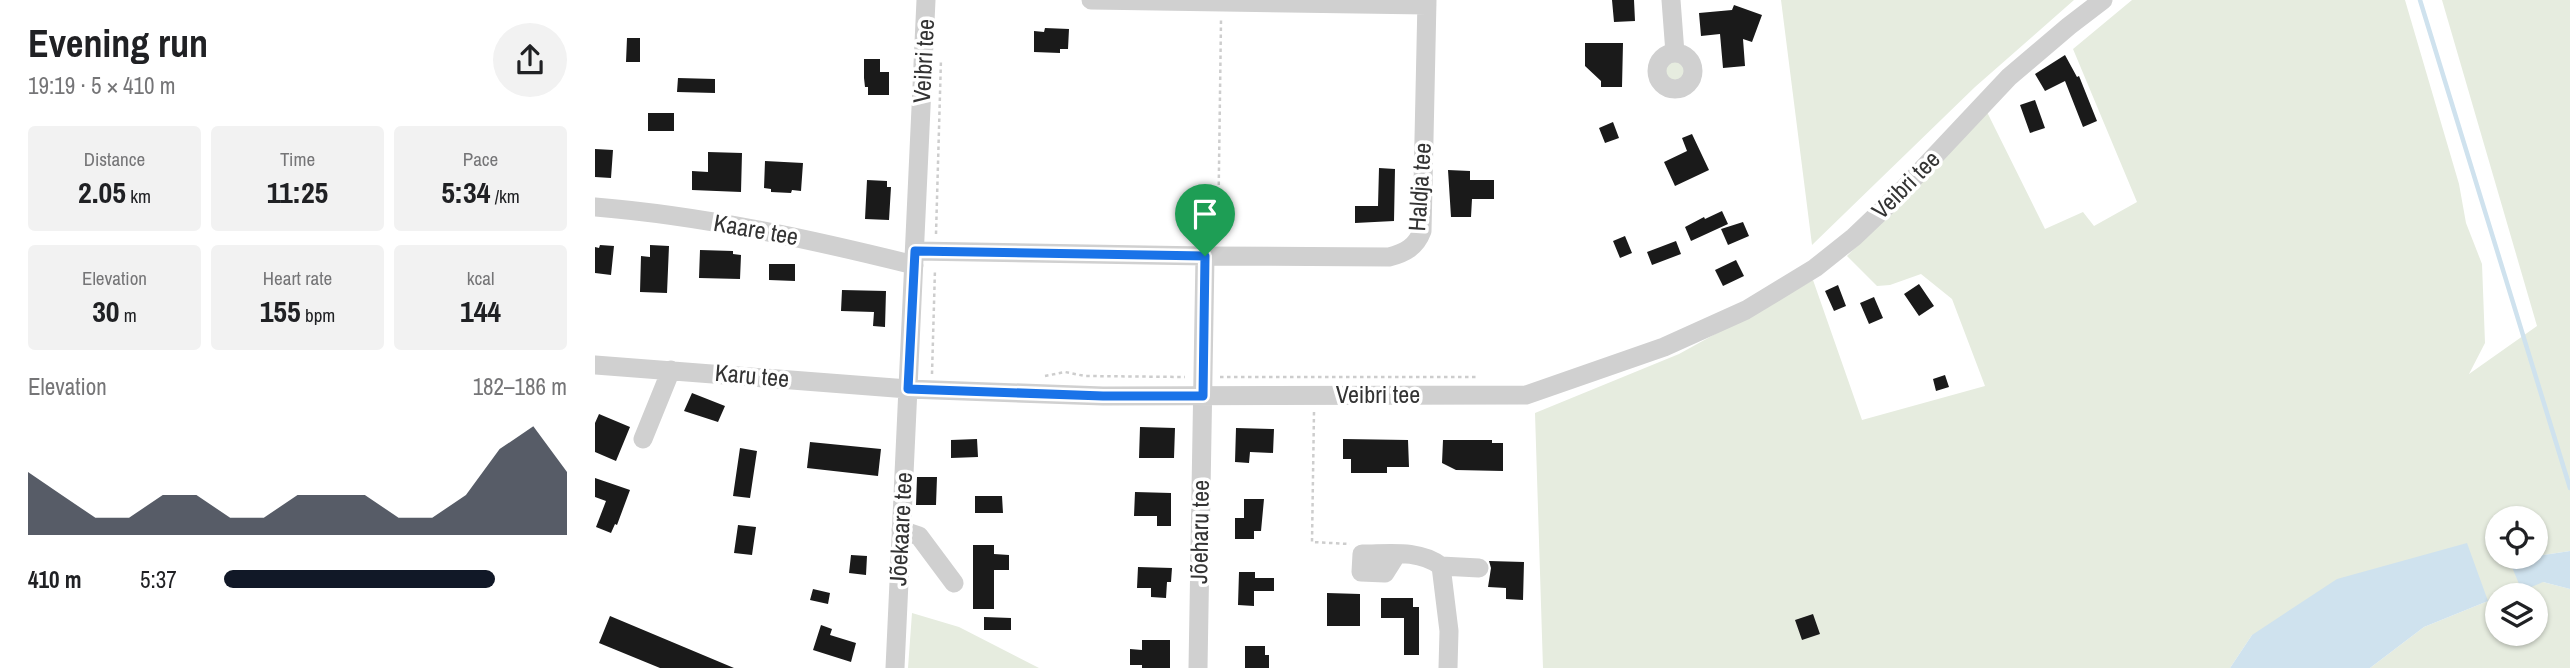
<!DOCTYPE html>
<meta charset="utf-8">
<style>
body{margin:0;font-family:"Archivo Narrow",sans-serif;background:#f2f2f2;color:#202124;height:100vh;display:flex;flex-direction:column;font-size:26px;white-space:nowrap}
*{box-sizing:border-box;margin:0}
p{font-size:23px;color:#757577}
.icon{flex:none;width:38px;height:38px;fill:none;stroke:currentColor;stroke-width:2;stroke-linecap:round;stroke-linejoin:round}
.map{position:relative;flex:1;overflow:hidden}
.panel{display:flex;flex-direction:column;background:#fff;width:595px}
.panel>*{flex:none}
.tools{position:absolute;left:1890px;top:506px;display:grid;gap:14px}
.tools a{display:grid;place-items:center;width:63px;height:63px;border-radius:50%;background:#fff;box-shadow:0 2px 5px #0004;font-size:35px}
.pin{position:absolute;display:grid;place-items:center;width:60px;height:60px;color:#fff;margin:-72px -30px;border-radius:50% 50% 50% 0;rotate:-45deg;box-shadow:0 0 7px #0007}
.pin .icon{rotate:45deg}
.round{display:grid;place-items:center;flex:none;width:74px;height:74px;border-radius:37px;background:#f2f2f2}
.overview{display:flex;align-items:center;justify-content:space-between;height:119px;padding:0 28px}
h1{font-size:38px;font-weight:800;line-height:52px}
.figures{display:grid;grid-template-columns:repeat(3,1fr);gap:10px;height:119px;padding:7px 28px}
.figures div{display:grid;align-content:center;border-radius:7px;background:#f2f2f2;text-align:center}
.figures b{font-size:30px;font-weight:800}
.figures small{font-size:19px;font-weight:400}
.figures p{font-size:19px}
.chart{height:196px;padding:14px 28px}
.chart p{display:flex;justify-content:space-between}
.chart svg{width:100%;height:126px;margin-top:7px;fill:#111827;opacity:.7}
ul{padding:0 28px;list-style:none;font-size:23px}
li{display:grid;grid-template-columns:112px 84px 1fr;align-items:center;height:52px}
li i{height:18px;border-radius:9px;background:#111827}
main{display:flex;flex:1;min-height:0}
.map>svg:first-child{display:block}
</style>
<main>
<section class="panel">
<div class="overview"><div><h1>Evening run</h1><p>19:19 · 5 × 410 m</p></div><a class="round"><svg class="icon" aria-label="share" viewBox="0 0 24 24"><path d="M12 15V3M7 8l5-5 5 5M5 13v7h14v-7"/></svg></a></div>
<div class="figures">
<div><p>Distance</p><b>2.05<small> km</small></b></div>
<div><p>Time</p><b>11:25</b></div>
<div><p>Pace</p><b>5:34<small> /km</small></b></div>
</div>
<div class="figures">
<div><p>Elevation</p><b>30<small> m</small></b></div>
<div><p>Heart rate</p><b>155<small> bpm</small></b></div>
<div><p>kcal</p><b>144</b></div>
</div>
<div class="chart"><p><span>Elevation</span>182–186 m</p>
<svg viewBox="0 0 160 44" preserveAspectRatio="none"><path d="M0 44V22L10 30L20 38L30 38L40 30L50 30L60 38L70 38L80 30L90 30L100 30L110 38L120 38L130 30L140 14L150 6L160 22V44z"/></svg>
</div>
<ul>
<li><b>410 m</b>5:37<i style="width:79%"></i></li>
</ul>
</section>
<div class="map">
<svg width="1975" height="668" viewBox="0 0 1975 668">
<rect width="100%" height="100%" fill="#fff"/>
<path fill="#e6ecdf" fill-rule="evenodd" d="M1186,0H1479L1380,87L1217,245Z
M1537,0H1810L1864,184L1871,223L1887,264L1890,343L1874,374L1942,326L1847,0H1975V551L1941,556V518H1902V556L1939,557L1914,561L1948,582L1975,589V668H1775L1829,627L1893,601L1657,635L1635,668H948L940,413L1084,354L1218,280L1267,420L1390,386L1357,299L1326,274L1295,285L1282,286L1252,256L1392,112L1450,229L1488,212L1499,226L1542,202L1478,49ZM1902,595H1941V634H1902Z
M1065 72a14 14 0 1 1 28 0a14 14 0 1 1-28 0Z
M317,613L364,627L444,668H313Z"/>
<path fill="#cfe2ee" d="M1872,543L1893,601L1829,627L1775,668H1635L1657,635L1742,579Z
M1975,551V589L1948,582L1927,591L1914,560Z"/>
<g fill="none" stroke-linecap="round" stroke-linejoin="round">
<path stroke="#cfe2ee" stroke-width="4.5" d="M1825,0L1975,488"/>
</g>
<path fill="#1a1a1a" d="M1017,0H1039L1040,21L1019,22Z
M1139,5L1167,15L1157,42L1148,39L1150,66L1128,68L1125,34L1106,36L1104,13L1137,10Z
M450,28L474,29L473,49H465V53L439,52V31L449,32Z
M32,38H45V62H31Z
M990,43H1028L1027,87H1006V81L990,66Z
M1470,55L1482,77L1484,76L1502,121L1488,127L1470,81L1450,91L1440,74Z
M269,59H285V72H294V95H273V87H270L269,78Z
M83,78L120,79V93L82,92Z
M1440,100L1450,128L1435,133L1425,105Z
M53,113H79V131H53Z
M1018,122L1024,138L1010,143L1004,128Z
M1097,134L1114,170L1080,186L1069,162L1092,151L1087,138Z
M0,149L18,150L16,178L0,177Z
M113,152L147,153L146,192L97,190V171L113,172Z
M170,161L208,163L206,191L197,190L196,193L176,192V189L169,188Z
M784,168L800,169L799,221L760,223V206H783Z
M853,170L875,171V180H899V199H877L876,217H856Z
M272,180L292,181V187H296L294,220L270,219Z
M1127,211L1133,224L1096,241L1090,227L1109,217L1110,219Z
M1148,222L1154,236L1133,245L1126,229Z
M1030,236L1037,253L1025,258L1018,241Z
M1081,241L1086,254L1057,265L1052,252Z
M5,245L19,246L16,275L0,273V247L4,248Z
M55,245L74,246L72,293L45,292L46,256L55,257Z
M105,250L138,251V254L146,255L145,279L104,278Z
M1141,260L1149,276L1128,286L1120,270Z
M174,264H200V281L174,280Z
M1324,284L1339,306L1324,316L1309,294Z
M1243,285L1251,306L1239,311L1230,291Z
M247,290L291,291L290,327L278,326L279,312L246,311Z
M1279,297L1288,318L1274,324L1265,303Z
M1350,375L1354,387L1341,391L1338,379Z
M97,393L130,406L123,422L89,411Z
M4,414L35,427L21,461L0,452V423Z
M545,427L580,428L579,458H544Z
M641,428L679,429L678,453L655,452L654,463L640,462Z
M382,439L383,457L356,458V440Z
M748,439L813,440L814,467H792V473H756V459H748Z
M848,440H897V443H908V471L861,470L847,463Z
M215,442L286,449L283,476L212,468Z
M145,448L162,451L155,498L138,496Z
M322,477H342L341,505H321Z
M0,478L35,490L22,525L20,524L16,533L1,527L11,501L0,497Z
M540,492L576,493V526H562V516H539Z
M380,496H407L408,513H380Z
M649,499H669L666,531H659V539H640V518H649Z
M143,525L161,527L157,555L139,553Z
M378,545H399V554L414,555V570H399V609H378Z
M256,555L272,556L271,575L254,573Z
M894,561L929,562L928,600L911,599V588L893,587L896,568Z
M543,567L577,568L576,582H572L571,598L556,597V588H542Z
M644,572H660V578H679V591H659V606L643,605Z
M218,589L235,593L233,604L215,600Z
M732,593L765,594V626H732Z
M786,598H818V607H824V655H809V618H786Z
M1218,614L1225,634L1207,640L1200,620Z
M15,616L139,668H65L4,643Z
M389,617L416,618V630H389Z
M226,625L237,629L235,635L261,643L256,662L218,650Z
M547,640H575V668H547V665H535V649L547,650Z
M650,646H670V655H674V668H650Z"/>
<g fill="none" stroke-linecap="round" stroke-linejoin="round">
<path stroke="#cdcdcd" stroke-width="2.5" stroke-dasharray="3.5 3.5" stroke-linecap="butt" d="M341,234L346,59
M623,241L626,20
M337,374L340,269
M450,376L470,372L490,376L590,377
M625,377H884
M719,412L717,542L755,544"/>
<path stroke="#d0d0d0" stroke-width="19" d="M496,0L832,5
M1076,0L1080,53
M1062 71a18 18 0 1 1 36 0a18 18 0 1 1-36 0Z
M0,207C109,216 214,239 319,265
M320,251L610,256L794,257C810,253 821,247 827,231L832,0
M0,365L313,389L508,396L931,395L1069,347L1151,310L1220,268L1259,237L1302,196L1414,77L1474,26L1508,0
M48,439L76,370
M306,530L324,536L359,583
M802,554L790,573L766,572L767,554C793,554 824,549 846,566L854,631L853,668
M846,566L884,568
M300,668L331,0
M603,668L610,256"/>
</g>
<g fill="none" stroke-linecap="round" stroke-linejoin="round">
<g stroke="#fff" stroke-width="14">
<path id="route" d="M320,251L610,256L608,396H508L313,389Z"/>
</g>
<use href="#route" stroke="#1a73e8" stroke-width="9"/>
</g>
<g text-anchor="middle" stroke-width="7" stroke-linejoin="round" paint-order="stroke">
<g font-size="24" fill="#333" stroke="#fff">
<text transform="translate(329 61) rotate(-87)" y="8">Veibri tee</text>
<text transform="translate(1311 185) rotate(-45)" y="8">Veibri tee</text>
<text transform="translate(825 187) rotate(-86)" y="8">Haldja tee</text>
<text transform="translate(161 230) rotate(10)" y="8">Kaare tee</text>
<text transform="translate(157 376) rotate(5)" y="8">Karu tee</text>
<text x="783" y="403">Veibri tee</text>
<text transform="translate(306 529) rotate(-87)" y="8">Jõekaare tee</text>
<text transform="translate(605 532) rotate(-89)" y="8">Jõeharu tee</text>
</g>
</g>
</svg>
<div class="tools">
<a><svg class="icon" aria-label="locate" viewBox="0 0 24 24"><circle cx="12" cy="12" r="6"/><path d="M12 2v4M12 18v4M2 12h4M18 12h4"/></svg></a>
<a><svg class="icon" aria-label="layers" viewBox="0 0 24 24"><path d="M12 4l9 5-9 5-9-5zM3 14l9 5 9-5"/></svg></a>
</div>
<div class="pin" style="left:610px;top:256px;background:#1e9e55"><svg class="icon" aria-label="arrive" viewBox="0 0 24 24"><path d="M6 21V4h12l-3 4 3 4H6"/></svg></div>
</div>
</main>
